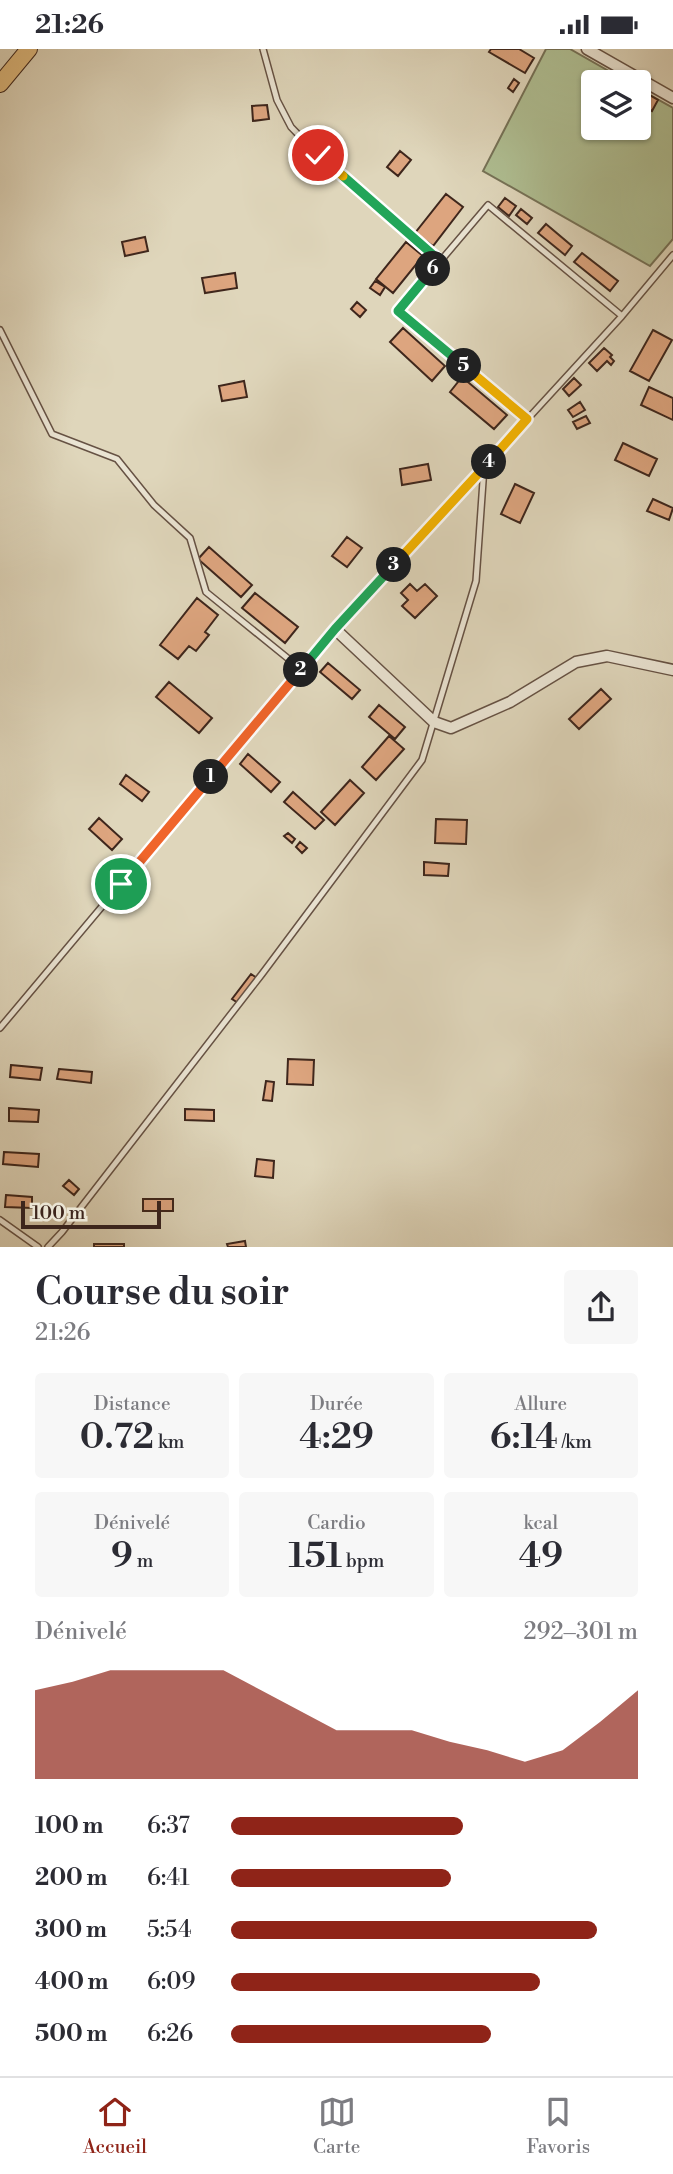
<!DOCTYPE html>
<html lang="fr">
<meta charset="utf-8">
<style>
body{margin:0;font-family:"Libre Bodoni",serif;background:#f7f7f7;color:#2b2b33;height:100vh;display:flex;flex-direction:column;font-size:26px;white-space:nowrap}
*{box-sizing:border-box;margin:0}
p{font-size:23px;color:#7c7c81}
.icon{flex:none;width:38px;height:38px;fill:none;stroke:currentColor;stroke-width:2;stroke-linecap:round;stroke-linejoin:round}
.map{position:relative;height:1198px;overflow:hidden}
.panel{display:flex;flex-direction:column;background:#fff;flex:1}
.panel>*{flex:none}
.fabs{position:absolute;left:581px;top:21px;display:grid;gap:14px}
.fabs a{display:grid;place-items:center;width:70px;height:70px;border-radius:7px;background:#fff;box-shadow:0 2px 5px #0004;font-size:35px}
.scale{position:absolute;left:21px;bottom:18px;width:140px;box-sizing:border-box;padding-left:7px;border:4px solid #3e261c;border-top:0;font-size:19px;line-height:24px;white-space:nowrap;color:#3e261c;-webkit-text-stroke:5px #eae4d3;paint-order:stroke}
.pin{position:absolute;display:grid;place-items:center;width:60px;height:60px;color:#fff;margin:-30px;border:4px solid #fff;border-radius:50%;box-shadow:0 2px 7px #0007}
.km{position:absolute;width:35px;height:35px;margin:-18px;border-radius:50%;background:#222;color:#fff;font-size:19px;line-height:35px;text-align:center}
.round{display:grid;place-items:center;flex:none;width:74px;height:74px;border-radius:7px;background:#f7f7f7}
.head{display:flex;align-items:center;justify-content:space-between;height:119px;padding:0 35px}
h1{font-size:38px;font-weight:600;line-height:52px}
.stats{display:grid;grid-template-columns:repeat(3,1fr);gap:10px;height:119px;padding:7px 35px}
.stats div{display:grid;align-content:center;border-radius:7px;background:#f7f7f7;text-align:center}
.stats b{font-size:35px;font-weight:600}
.stats small{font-size:19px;font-weight:400}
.stats p{font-size:19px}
.chart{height:196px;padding:14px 35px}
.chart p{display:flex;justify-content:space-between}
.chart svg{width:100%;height:126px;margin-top:7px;fill:#8f2418;opacity:.7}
ul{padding:0 35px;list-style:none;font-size:23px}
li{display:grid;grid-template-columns:112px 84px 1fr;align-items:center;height:52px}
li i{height:18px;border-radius:9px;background:#8f2418}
.status{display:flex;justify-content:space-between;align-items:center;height:49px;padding:0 35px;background:#fff;direction:ltr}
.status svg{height:19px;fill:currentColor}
.tabs{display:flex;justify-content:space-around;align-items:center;height:98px;border-top:2px solid #e1e1e2;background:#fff;font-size:19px;color:#7c7c81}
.tabs a{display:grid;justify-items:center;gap:4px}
.tabs .active{color:#8f2418}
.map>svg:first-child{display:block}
</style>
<div class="status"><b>21:26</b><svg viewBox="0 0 49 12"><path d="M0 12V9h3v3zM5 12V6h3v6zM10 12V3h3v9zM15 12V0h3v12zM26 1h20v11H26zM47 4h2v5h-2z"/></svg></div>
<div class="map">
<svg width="673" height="1198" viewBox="0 0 673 1198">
<rect width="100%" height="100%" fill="#dfd6bb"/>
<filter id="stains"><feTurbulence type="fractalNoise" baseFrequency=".00286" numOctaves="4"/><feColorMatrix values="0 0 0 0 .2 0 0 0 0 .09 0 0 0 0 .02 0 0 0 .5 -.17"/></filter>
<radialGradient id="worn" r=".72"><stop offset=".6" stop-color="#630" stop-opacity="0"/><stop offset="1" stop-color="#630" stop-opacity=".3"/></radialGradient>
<path fill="#afbe92" stroke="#767257" stroke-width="2" d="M546,0H570L628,33H593V79H639V40L673,59V190L650,217L483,122Z"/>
<path fill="#dda57f" stroke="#3e261c" stroke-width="2" d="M491,0H519L534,9L525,24L489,3Z
M514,30L519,34L513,43L508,39Z
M639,40L658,51L652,62L639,54Z
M267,56L269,70L253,72L252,57Z
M400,102L411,111L398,127L387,118Z
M446,145L463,158L433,197L415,184Z
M505,149L516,157L509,167L498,158Z
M521,160L532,169L527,175L516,166Z
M546,175L572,197L565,206L538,184Z
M145,188L148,202L125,207L122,193Z
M406,193L423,207L393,244L376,230Z
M582,204L618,232L610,242L574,213Z
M235,224L237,239L205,244L202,229Z
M375,232L385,238L380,246L370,239Z
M357,253L366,261L360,268L351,260Z
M403,279L445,317L432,332L390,293Z
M653,281L672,291L649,332L630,322Z
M604,299L612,306L610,308L614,312L611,316L607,312L597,322L589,314Z
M462,328L507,366L494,380L450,343Z
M574,329L581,336L569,347L563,340Z
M244,332L247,348L222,352L219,337Z
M649,338L673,349V371L641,356Z
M580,353L585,361L573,368L568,361Z
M586,367L590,374L577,380L573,373Z
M623,394L657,410L649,427L615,411Z
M428,415L431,431L402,436L400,420Z
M515,435L534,444L520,474L501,465Z
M653,450L673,459L669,471L647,462Z
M347,488L362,499L347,518L332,507Z
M209,498L252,536L241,548L198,510Z
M410,535L417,542L425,535L437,547L415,569L402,557L408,551L401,544Z
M255,544L298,578L285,594L242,559Z
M197,549L218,566L205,583L209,586L196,602L189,597L178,610L160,596Z
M328,614L360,641L352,650L320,623Z
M169,633L212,669L199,684L156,648Z
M601,640L611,650L579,680L569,670Z
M379,656L405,678L395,690L369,668Z
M389,687L404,700L376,731L362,718Z
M248,705L280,733L271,743L240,715Z
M126,726L149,743L142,752L120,735Z
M350,731L364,744L335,776L321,763Z
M293,743L324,771L315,780L284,753Z
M99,769L122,790L112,801L89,780Z
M436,770L467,771L466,795L435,794Z
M288,784L295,790L292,794L284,787Z
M300,793L307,799L302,804L296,798Z
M424,813L449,815L448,827L424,826Z
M251,925L257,929L238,954L232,950Z
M288,1010L314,1011L313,1036L287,1035Z
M11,1016L42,1019L40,1031L10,1028Z
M59,1020L92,1023L91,1034L57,1030Z
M266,1032L274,1033L272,1052L263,1051Z
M9,1059L39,1061L38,1073L9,1072Z
M185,1060L214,1061V1072L185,1071Z
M4,1103L39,1105L38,1118L3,1115Z
M257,1110L274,1112L273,1129L255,1127Z
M69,1131L79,1140L74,1146L63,1137Z
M6,1146L32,1148V1159L5,1158Z
M143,1150H173V1162H143Z
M245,1192L246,1198H228L227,1195Z
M94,1195H124V1198H94Z"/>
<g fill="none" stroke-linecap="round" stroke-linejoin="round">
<g stroke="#665244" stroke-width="8">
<path id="service" d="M263,0L277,51L291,78L318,106L440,212
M0,281L52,385L117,410L154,456L190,489L206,543L301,620
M527,371L398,262L488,156L622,267
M0,979L335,580L622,267L673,206
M0,1171L38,1198
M48,1198L62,1183L262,925L422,711L476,532L484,418"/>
</g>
<g stroke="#665244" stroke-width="13">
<path id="minor" d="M587,0L673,49
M335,580L434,673L451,679L510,653L576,613L607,607L673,621"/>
</g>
<g stroke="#3e261c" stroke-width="18">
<path id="primary" d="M0,35L29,0"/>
</g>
<use href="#service" stroke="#eae4d3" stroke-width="5"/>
<use href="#minor" stroke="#eae4d3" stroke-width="10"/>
<use href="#primary" stroke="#e0bb7e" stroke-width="16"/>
</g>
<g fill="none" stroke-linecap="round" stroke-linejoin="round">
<g stroke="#fff" stroke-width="14">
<path id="split-1" d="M121,835L211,728"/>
</g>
<g stroke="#fff" stroke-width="14">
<path id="split-2" d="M211,728L301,621"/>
</g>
<g stroke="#fff" stroke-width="14">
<path id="split-3" d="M301,621L335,580L394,516"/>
</g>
<g stroke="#fff" stroke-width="14">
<path id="split-4" d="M394,516L489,413"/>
</g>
<g stroke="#fff" stroke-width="14">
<path id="split-5" d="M464,317L527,370L489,413"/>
</g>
<g stroke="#fff" stroke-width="14">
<path id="split-6" d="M433,220L398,262L464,317"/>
</g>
<g stroke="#fff" stroke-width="14">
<path id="split-7" d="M343,127L440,212L433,220"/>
</g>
<g stroke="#fff" stroke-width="14">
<path id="split-8" d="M318,106L343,127"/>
</g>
<use href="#split-1" stroke="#f0652b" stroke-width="9"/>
<use href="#split-2" stroke="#f0652b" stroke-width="9"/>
<use href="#split-3" stroke="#22a559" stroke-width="9"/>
<use href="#split-4" stroke="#f5b400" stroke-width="9"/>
<use href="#split-5" stroke="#f5b400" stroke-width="9"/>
<use href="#split-6" stroke="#22a559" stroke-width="9"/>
<use href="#split-7" stroke="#22a559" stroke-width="9"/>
<use href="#split-8" stroke="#f5b400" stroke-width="9"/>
</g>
<rect width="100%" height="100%" filter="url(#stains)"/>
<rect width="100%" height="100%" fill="url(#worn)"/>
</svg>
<div class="fabs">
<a><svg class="icon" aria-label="layers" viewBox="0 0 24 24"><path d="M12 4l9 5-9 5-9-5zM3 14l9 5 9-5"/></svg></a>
</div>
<div class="scale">100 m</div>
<div class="pin" style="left:121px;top:835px;background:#1e9e55"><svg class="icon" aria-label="arrive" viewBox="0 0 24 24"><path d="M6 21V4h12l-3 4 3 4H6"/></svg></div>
<div class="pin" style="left:318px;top:106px;background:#d93025"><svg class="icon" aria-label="check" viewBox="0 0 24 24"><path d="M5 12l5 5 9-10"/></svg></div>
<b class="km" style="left:211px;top:728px">1</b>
<b class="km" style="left:301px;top:621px">2</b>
<b class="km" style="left:394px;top:516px">3</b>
<b class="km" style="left:489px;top:413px">4</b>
<b class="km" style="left:464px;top:317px">5</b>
<b class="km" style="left:433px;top:220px">6</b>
</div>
<section class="panel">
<div class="head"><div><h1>Course du soir</h1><p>21:26</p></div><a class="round"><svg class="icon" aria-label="share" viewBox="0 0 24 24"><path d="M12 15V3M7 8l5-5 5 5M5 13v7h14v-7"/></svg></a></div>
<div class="stats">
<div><p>Distance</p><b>0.72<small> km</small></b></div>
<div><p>Durée</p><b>4:29</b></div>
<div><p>Allure</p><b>6:14<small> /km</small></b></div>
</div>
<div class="stats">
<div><p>Dénivelé</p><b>9<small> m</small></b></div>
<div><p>Cardio</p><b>151<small> bpm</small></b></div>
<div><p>kcal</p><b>49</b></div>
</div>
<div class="chart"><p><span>Dénivelé</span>292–301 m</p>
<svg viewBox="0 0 160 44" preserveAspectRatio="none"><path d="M0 44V13L10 10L20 6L30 6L40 6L50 6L60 13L70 20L80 27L90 27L100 27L110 31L120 34L130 38L140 34L150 24L160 13V44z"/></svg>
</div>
<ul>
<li><b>100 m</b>6:37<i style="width:57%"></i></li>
<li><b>200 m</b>6:41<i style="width:54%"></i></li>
<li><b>300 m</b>5:54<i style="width:90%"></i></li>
<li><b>400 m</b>6:09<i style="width:76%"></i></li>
<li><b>500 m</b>6:26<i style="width:64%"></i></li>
</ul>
</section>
<nav class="tabs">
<a class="active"><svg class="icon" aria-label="home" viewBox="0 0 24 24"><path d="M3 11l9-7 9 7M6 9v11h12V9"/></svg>Accueil</a>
<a><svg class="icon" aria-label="map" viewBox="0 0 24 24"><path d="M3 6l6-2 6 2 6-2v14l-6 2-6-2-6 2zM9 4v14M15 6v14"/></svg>Carte</a>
<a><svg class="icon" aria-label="saved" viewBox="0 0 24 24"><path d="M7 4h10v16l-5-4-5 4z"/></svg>Favoris</a>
</nav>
